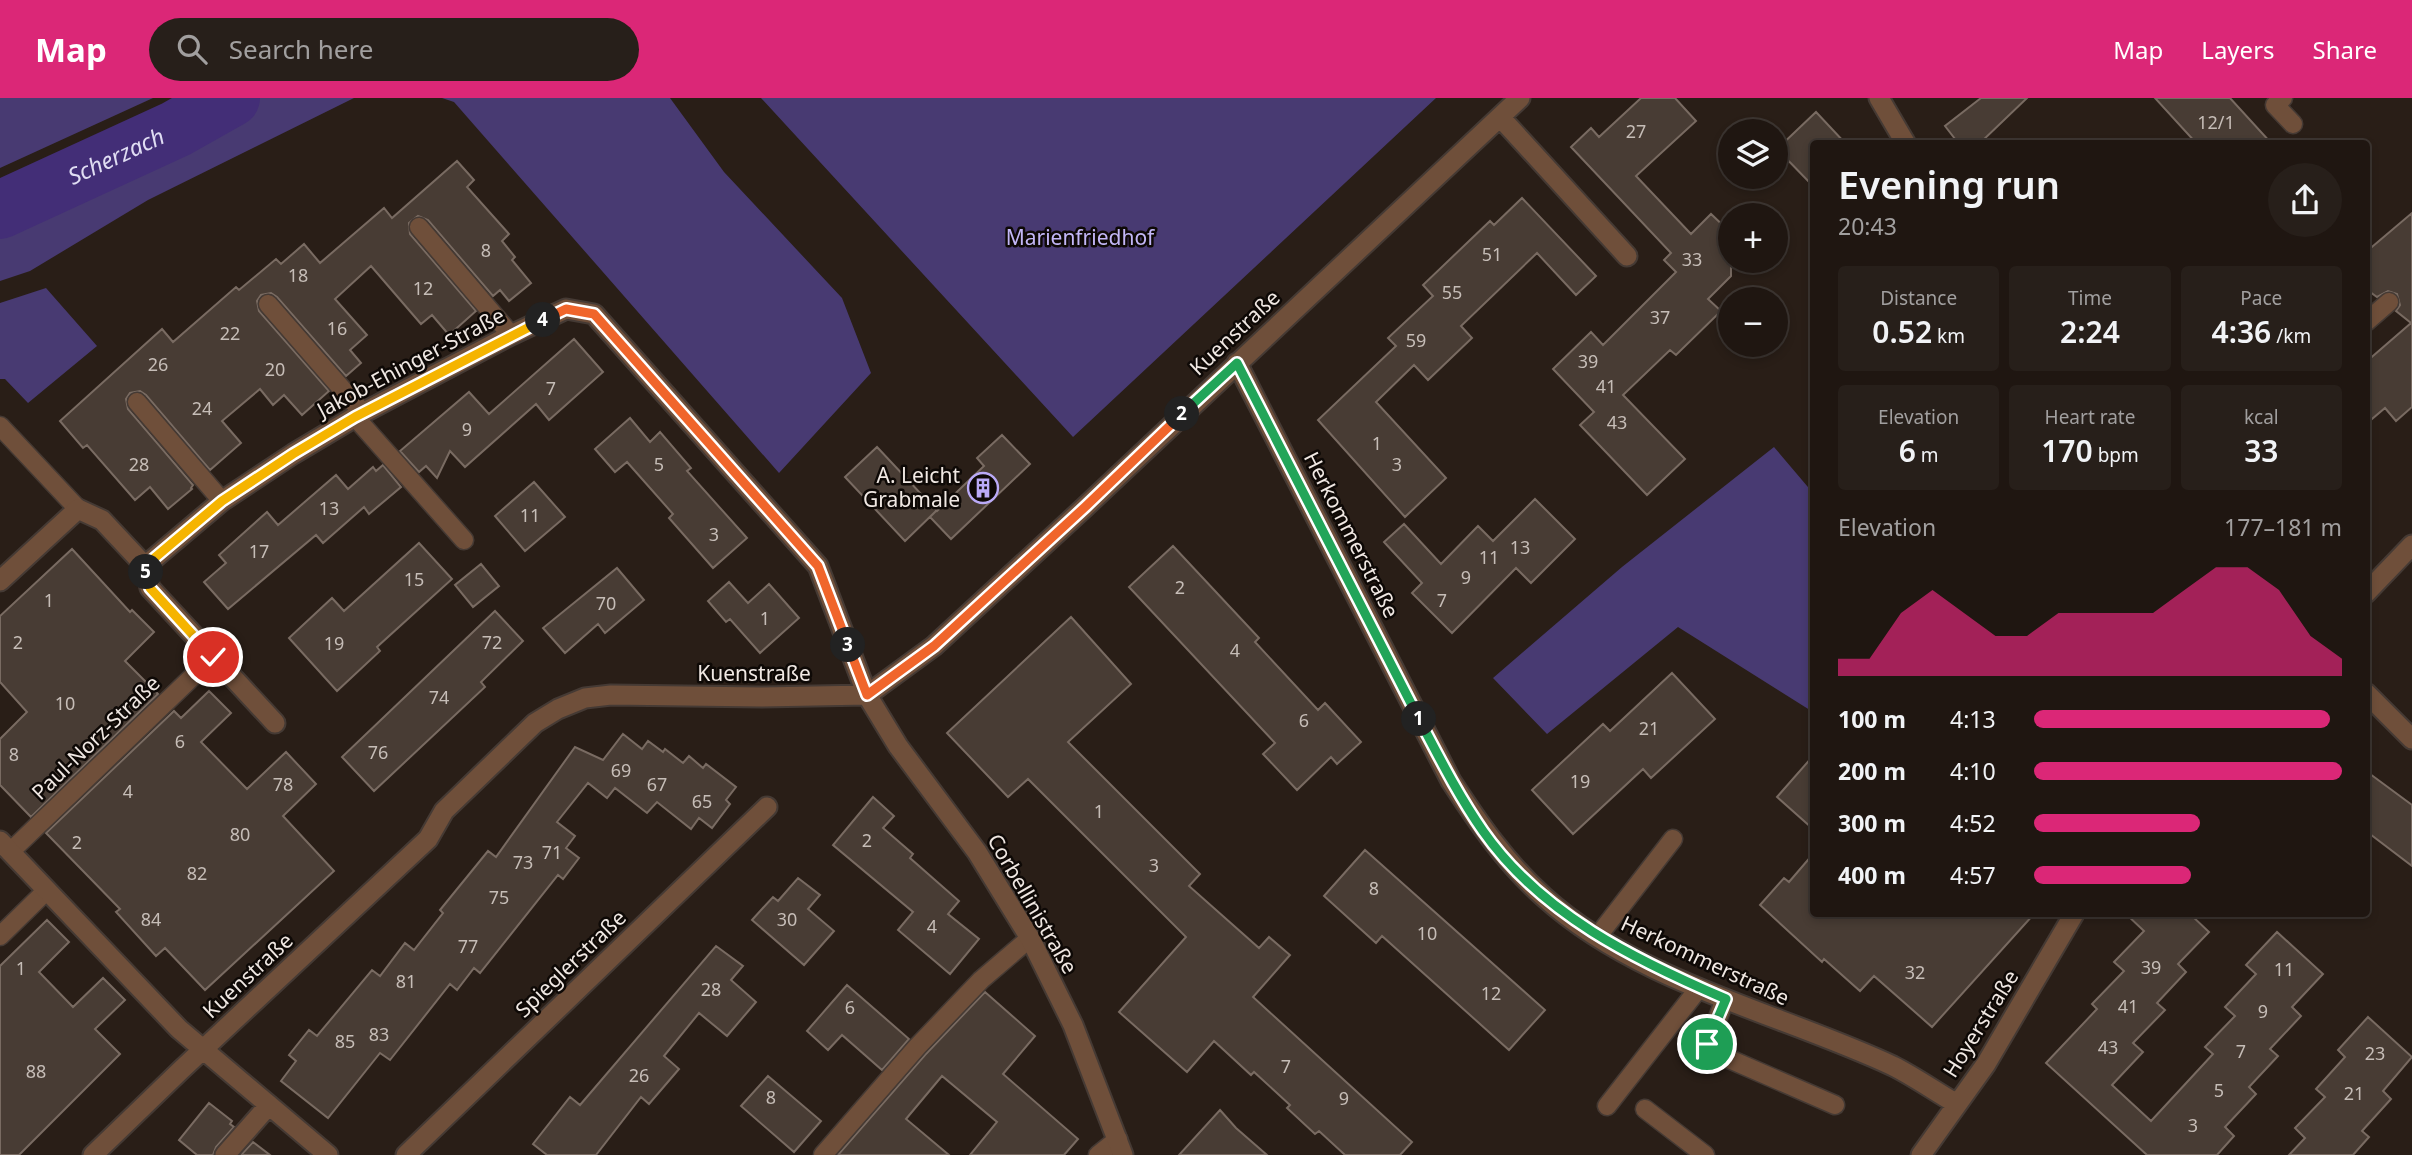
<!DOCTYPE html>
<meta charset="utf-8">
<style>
body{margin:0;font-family:"Noto Sans",sans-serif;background:#271f1a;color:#f1f3f6;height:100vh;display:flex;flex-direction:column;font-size:26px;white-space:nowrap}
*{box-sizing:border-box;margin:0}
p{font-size:23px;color:#a19f9f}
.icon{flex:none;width:38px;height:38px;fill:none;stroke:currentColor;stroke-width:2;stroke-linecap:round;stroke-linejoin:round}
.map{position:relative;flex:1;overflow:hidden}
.sheet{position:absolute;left:1810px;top:42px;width:560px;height:777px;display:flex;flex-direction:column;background:#1f1611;border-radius:7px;box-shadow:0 4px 10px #0003,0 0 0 2px #3c3531}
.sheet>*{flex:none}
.tools{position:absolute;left:1718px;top:21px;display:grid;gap:14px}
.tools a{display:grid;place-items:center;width:70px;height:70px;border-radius:50%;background:#1f1611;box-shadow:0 4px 10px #0003,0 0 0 2px #3c3531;font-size:35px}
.pin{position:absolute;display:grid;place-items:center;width:60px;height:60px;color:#fff;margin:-30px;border:4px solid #fff;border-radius:50%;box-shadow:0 2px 7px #0007}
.km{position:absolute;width:35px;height:35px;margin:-18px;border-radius:50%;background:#222;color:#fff;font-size:19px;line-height:35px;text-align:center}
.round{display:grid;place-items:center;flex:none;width:74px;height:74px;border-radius:37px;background:#271f1a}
.headline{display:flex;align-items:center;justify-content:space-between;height:119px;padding:0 28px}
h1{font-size:38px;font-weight:600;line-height:52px}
.stats{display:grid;grid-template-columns:repeat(3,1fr);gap:10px;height:119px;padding:7px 28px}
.stats div{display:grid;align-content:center;border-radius:7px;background:#271f1a;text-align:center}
.stats b{font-size:30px;font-weight:600}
.stats small{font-size:19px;font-weight:400}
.stats p{font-size:19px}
.chart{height:196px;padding:14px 28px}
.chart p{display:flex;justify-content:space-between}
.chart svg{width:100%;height:126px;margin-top:7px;fill:#db2777;opacity:.7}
ul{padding:0 28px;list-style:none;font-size:23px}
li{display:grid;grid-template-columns:112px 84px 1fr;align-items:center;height:52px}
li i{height:18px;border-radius:9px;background:#db2777}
header{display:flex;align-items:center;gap:42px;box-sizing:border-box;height:98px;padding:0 35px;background:#db2777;color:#fff}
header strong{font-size:33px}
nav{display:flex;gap:38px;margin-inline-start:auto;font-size:24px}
.search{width:490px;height:63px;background:#271f1a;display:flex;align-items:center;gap:18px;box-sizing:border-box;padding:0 24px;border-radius:38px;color:#a19f9f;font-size:26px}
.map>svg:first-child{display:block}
</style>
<header>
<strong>Map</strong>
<div class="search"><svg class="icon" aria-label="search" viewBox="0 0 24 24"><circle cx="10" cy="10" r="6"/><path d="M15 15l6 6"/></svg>Search here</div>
<nav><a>Map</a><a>Layers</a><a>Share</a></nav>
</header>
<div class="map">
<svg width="2412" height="1057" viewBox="0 0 2412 1057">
<rect width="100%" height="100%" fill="#291e17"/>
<path fill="#483a72" d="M0,0H153L0,70Z
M214,0H354L148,102L30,173L0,183V101Z
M442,0H670L724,74L842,200L871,275L779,375L454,4Z
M761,0H1436L1073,339Z
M46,190L97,248L28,305L5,281H0V205Z
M1774,349L1813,395V614L1678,529L1547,636L1493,580L1622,469Z"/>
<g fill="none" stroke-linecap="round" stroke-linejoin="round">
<path stroke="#432e77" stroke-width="58" id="s1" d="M0,112L176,31L231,0"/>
</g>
<path fill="#483c34" stroke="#796b62" stroke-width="2" d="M1641,0H1675L1696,23L1636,78L1691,136L1711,116L1731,135V178L1708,201L1721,213L1676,257L1670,252L1623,297L1685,361L1647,397L1580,327L1594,314L1553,271L1591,234L1603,247L1676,174L1664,162L1671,155L1571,49L1591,30L1599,39Z
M1981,0H2027L1979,46H1959L1945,28Z
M2155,0H2230L2272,46H2197Z
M1816,14L1846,46H1813V88L1777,51Z
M457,63L474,82L467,89L509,136L502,143L515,159L512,162L531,185L509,203L500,192L493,198L428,122L418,118L409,125L410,136L476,213L449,237L432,217L421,226L371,168L335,201L367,237L350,252L361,265L346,278L277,199L271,195L261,197L257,203L259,213L329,293L302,317L284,297L273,307L260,291L222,323L241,345L210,372L146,297L140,293L130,295L126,301L128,311L193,387L191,390L192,391L168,411L150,389L135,402L87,347L83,350L60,323L162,231L173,244L236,189L239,192L276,161L281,166L304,146L320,165L384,110L392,120Z
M1522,100L1596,178L1576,197L1537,155L1461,228L1472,240L1428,282L1414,267L1376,304L1446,380L1405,419L1318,322L1396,248L1388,240L1433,198L1423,187L1490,123L1494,127Z
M2412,115V309L2396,323L2385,310L2366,326V264L2411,225L2396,213L2400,207L2397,196L2388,193L2377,199L2366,191V154Z
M574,241L603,274L549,322L536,306L465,369L450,353L437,380L426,368L419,374L400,353L469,294L489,316Z
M630,320L650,344L660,334L691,370L687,373L747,440L713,470L669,420L673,416L627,364L615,374L595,351Z
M1002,337L1030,366L951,441L930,419L936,413L905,443L845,379L877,349L937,413L984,368L977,360Z
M383,367L401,389L369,416L364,409L323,445L316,437L228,511L204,484L226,465L219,457L267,414L278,427L336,377L348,391L373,369L376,373Z
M534,384L565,419L525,453L495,418Z
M1535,401L1575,441L1531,485L1516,470L1452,535L1412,495L1422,485L1384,444L1404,426L1441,466L1478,428L1493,443Z
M419,445L452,481L377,549L380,553L337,593L289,540L332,500L344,513Z
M1173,448L1259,540L1255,544L1318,612L1325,605L1361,644L1337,666L1331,659L1297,692L1263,656L1275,645L1129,489Z
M72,451L130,514L132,512L154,534L125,563L158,596L31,719L0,687V641L27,614L0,584V518Z
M481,466L499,488L473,509L455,487Z
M617,470L644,502L605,535L598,526L565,555L543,530Z
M729,484L748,505L769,486L799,520L760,555L730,521L726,524L708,503Z
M495,513L523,543L481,584L485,589L374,693L342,659Z
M1071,519L1131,586L1068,644L1200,776L1189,788L1259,850L1269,839L1290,857L1253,899L1412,1044L1400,1057H1345L1319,1033L1315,1036L1287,1010L1290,1007L1254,974L1251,977L1214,943L1187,974L1119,914L1186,839L1028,681L1008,699L947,635Z
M1672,575L1715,621L1651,680L1643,671L1573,736L1532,692L1603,626L1610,633Z
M209,593L231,615L201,644L247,691L286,654L316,686L283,718L334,773L205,892L165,850L156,858L116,814L120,811L46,735L174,613L181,620Z
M623,636L642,651L648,643L663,654L665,651L683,665L689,658L703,670L706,666L736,689L726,702L730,706L712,730L699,720L691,731L657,704L647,715L615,690L607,700L588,685L557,724L575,738L566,750L579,760L563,781L558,777L480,875L474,870L457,892L450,886L390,962L380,955L328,1020L281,983L296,963L289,957L309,932L317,938L372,872L380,878L405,845L414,852L443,815L440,812L488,753L496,759L575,649L603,662Z
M1813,658V731L1777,699Z
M2366,673L2412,707V768L2366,733Z
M873,699L894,718L883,730L913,756L910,760L959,803L948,816L979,841L950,876L898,832L913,814L833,747Z
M1365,752L1545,912L1509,952L1382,838L1376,845L1324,798Z
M1813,756V816H2034L1932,929L1874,878L1860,893L1824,861L1822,864L1760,807L1784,780L1789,784Z
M798,780L820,797L808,811L834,833L804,867L752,822L773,799L778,803Z
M2126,816H2190L2209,834L2178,866L2186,874L2157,905L2165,912L2133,945L2143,954L2112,987L2151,1023L2213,956L2205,949L2235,918L2225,909L2256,876L2246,867L2277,834L2323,876L2292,909L2301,918L2270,951L2278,958L2249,989L2256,996L2225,1029L2234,1038L2217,1057H2147L2046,965L2097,911L2092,906L2124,873L2114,864L2144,833Z
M47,822L69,844L39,874L73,909L103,880L125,902L95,931L120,956L19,1057H0V868Z
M716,848L743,868L731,882L756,904L727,938L699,915L664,958L679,971L649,1006L641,999L596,1057H547L533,1046L570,999L580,1007Z
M847,887L909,941L882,972L842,937L828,952L807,933Z
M985,894L1035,938L1003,976L1078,1041L1064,1057H970L997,1024L942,978L906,1021L949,1057H838L925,957Z
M2368,919L2412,959L2383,993L2391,1001L2362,1033L2369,1039L2353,1057H2289L2305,1040L2295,1030L2325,999L2316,991L2345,959L2338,952Z
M768,978L821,1023L794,1054L741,1008Z
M209,1005L232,1023L230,1026L234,1029L216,1049L213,1057H197L179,1042Z
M1220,1012L1236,1030L1267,1057H1179Z
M253,1044L270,1057H241Z"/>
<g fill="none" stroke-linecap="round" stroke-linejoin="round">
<g stroke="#453a34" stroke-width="21">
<path id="service" d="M2283,0L2275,7L2293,26
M419,129L511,237
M268,206L363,315
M2366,224L2389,204
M137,304L222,403
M355,319L464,442
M0,328L78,411
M10,754L213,559
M0,838L46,793
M1598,838L1673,741
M1725,901L1708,946L1720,957L1835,1007
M1607,1008L1699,890
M1645,1011L1705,1057
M823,1057L917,949L981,882L1030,840
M1098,1057L1118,1041"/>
</g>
<g stroke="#453a34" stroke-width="23">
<path id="minor" d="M1879,0L1906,46
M1500,19L1627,158
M1237,265L1451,683C1479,726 1506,765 1544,799C1639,885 1780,915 1893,968C1915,979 1936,994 1957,1006
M0,483L78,411L102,422L145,468
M2366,495L2412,447
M2366,595L2412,641
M275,625L150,490L145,468L222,403L293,356L355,319L511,237L566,211L594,216L818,468L867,597L898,648L977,754L1030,840L1073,927L1123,1057
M0,743L179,931L328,1057
M93,1057L181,972L428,741L444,713L535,625L558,611L585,600L611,597L762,599L867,597L934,548L1085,409L1520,0
M225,1057L269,1007
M406,1057L767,709
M1921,1057L1986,966L2074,816"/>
</g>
<use href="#service" stroke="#6f4f3a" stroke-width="18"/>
<use href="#minor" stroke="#6f4f3a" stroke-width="19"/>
</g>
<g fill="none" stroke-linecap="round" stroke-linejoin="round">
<g stroke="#fff" stroke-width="14">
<path id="split-1" d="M1419,621C1439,659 1458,697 1483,733C1541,816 1635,862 1726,901L1707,946"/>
</g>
<g stroke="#fff" stroke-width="14">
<path id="split-2" d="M1182,316L1237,265L1419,621"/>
</g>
<g stroke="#fff" stroke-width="14">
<path id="split-3" d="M848,547L867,597L934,548L1085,409L1182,316"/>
</g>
<g stroke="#fff" stroke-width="14">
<path id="split-4" d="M543,222L566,211L594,216L818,468L848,547"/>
</g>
<g stroke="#fff" stroke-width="14">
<path id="split-5" d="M146,474L145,468L222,403L293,356L355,319L543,222"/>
</g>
<g stroke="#fff" stroke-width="14">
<path id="split-6" d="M146,474L150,490L213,559"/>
</g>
<use href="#split-1" stroke="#22a559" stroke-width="9"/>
<use href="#split-2" stroke="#22a559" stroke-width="9"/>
<use href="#split-3" stroke="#f0652b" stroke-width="9"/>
<use href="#split-4" stroke="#f0652b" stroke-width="9"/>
<use href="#split-5" stroke="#f5b400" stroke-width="9"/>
<use href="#split-6" stroke="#f5b400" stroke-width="9"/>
</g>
<defs>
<g id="building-ring" transform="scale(1.575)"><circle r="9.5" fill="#0e0906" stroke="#baaaf7" stroke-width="1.5"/><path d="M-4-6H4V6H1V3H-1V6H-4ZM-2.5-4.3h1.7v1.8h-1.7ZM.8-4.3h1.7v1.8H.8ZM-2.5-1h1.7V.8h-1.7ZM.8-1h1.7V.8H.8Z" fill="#baaaf7"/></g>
</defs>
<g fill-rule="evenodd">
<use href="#building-ring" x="983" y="390"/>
</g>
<g text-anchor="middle" stroke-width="5" stroke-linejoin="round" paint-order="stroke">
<g font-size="18" fill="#c6bdb7">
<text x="2216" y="31">12/1</text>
<text x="1636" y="40">27</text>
<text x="486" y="159">8</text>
<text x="1492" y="163">51</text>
<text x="1692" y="168">33</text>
<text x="298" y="184">18</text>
<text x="423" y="197">12</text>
<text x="1452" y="201">55</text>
<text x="1660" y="226">37</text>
<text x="337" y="237">16</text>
<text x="230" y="242">22</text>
<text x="1416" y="249">59</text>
<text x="1588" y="270">39</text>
<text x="158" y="273">26</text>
<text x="275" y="278">20</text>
<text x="1606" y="295">41</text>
<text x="551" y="297">7</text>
<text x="202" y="317">24</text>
<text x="1617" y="331">43</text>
<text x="467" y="338">9</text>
<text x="1377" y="352">1</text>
<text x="139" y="373">28</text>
<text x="659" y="373">5</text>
<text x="1397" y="373">3</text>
<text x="329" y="417">13</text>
<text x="530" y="424">11</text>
<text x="714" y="443">3</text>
<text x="1520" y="456">13</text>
<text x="259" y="460">17</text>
<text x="1489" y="466">11</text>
<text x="1466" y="486">9</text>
<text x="414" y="488">15</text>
<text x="1180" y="496">2</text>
<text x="49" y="509">1</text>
<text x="1442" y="509">7</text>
<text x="606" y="512">70</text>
<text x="765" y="527">1</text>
<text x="18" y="551">2</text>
<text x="492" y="551">72</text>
<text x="334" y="552">19</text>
<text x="1235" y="559">4</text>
<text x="439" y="606">74</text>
<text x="65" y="612">10</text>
<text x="1304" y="629">6</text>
<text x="1649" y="637">21</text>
<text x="180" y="650">6</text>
<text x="378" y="661">76</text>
<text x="14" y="663">8</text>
<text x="621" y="679">69</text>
<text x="1580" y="690">19</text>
<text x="283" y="693">78</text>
<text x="657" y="693">67</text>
<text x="128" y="700">4</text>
<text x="702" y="710">65</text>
<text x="1099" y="720">1</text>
<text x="240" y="743">80</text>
<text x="867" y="749">2</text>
<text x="77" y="751">2</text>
<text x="552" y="761">71</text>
<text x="523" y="771">73</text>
<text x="1154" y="774">3</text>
<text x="197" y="782">82</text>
<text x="1374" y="797">8</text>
<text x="499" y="806">75</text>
<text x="151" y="828">84</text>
<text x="787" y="828">30</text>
<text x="932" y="835">4</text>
<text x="1427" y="842">10</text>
<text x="468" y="855">77</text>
<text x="2151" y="876">39</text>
<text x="21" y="877">1</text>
<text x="2284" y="878">11</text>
<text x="1915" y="881">32</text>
<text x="406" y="890">81</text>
<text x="711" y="898">28</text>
<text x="1491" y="902">12</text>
<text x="2128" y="915">41</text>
<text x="850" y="916">6</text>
<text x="2263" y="920">9</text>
<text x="379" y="943">83</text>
<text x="345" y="950">85</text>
<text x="2108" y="956">43</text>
<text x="2241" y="960">7</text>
<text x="2375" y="962">23</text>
<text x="1286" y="975">7</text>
<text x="36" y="980">88</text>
<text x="639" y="984">26</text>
<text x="2219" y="999">5</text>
<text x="2354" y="1002">21</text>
<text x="771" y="1006">8</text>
<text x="1344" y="1007">9</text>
<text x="2193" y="1034">3</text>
</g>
<g font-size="21" fill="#c3b7f7" stroke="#0e0906">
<text x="1080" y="147">Marienfriedhof</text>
</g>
<g font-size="21" fill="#f0e8e3" stroke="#0e0906">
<text transform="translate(1235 235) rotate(-43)" y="7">Kuenstraße</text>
<text transform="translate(411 265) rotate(-28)" y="7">Jakob-Ehinger-Straße</text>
<text transform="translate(1351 437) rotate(63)" y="7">Herkommerstraße</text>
<text x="754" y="583">Kuenstraße</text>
<text transform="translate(96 640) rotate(-44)" y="7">Paul-Norz-Straße</text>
<text transform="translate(1032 806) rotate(60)" y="7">Corbellinistraße</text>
<text transform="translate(1705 863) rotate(25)" y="7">Herkommerstraße</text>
<text transform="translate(571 866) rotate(-44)" y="7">Spieglerstraße</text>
<text transform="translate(248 878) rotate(-43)" y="7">Kuenstraße</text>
<text transform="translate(1981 926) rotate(-58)" y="7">Hoyerstraße</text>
</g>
<g font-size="21" fill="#f0e8e3" stroke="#0e0906" text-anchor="end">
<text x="960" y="385">A. Leicht<tspan x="960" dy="24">Grabmale</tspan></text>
</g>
<g font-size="23" font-style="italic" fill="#e0ddf3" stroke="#0e0906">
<text dy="8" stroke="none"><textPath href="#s1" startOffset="128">Scherzach</textPath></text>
</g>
</g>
</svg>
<div class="tools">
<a><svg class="icon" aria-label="layers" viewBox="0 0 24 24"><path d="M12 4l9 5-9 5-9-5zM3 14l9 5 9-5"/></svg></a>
<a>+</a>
<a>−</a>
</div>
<div class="pin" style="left:1707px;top:946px;background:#1e9e55"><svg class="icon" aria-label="arrive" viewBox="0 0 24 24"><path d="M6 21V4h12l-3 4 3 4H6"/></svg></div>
<div class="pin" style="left:213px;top:559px;background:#d93025"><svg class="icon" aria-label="check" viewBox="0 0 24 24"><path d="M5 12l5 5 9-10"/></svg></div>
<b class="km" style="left:1419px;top:621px">1</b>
<b class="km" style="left:1182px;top:316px">2</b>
<b class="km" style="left:848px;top:547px">3</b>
<b class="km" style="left:543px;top:222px">4</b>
<b class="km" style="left:146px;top:474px">5</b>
<section class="sheet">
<div class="headline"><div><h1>Evening run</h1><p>20:43</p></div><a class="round"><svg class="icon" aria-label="share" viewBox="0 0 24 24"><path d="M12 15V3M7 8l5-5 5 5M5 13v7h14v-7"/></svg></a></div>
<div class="stats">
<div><p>Distance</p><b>0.52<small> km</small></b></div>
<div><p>Time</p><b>2:24</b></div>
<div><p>Pace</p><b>4:36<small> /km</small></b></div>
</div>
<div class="stats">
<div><p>Elevation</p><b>6<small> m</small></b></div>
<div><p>Heart rate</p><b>170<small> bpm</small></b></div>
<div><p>kcal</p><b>33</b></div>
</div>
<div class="chart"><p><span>Elevation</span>177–181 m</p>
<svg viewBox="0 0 160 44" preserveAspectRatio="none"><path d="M0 44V38L10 38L20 22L30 14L40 22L50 30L60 30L70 22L80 22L90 22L100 22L110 14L120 6L130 6L140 14L150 30L160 38V44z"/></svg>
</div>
<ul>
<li><b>100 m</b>4:13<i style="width:96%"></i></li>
<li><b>200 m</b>4:10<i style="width:100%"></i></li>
<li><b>300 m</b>4:52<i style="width:54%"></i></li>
<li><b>400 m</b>4:57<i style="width:51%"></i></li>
</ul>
</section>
</div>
